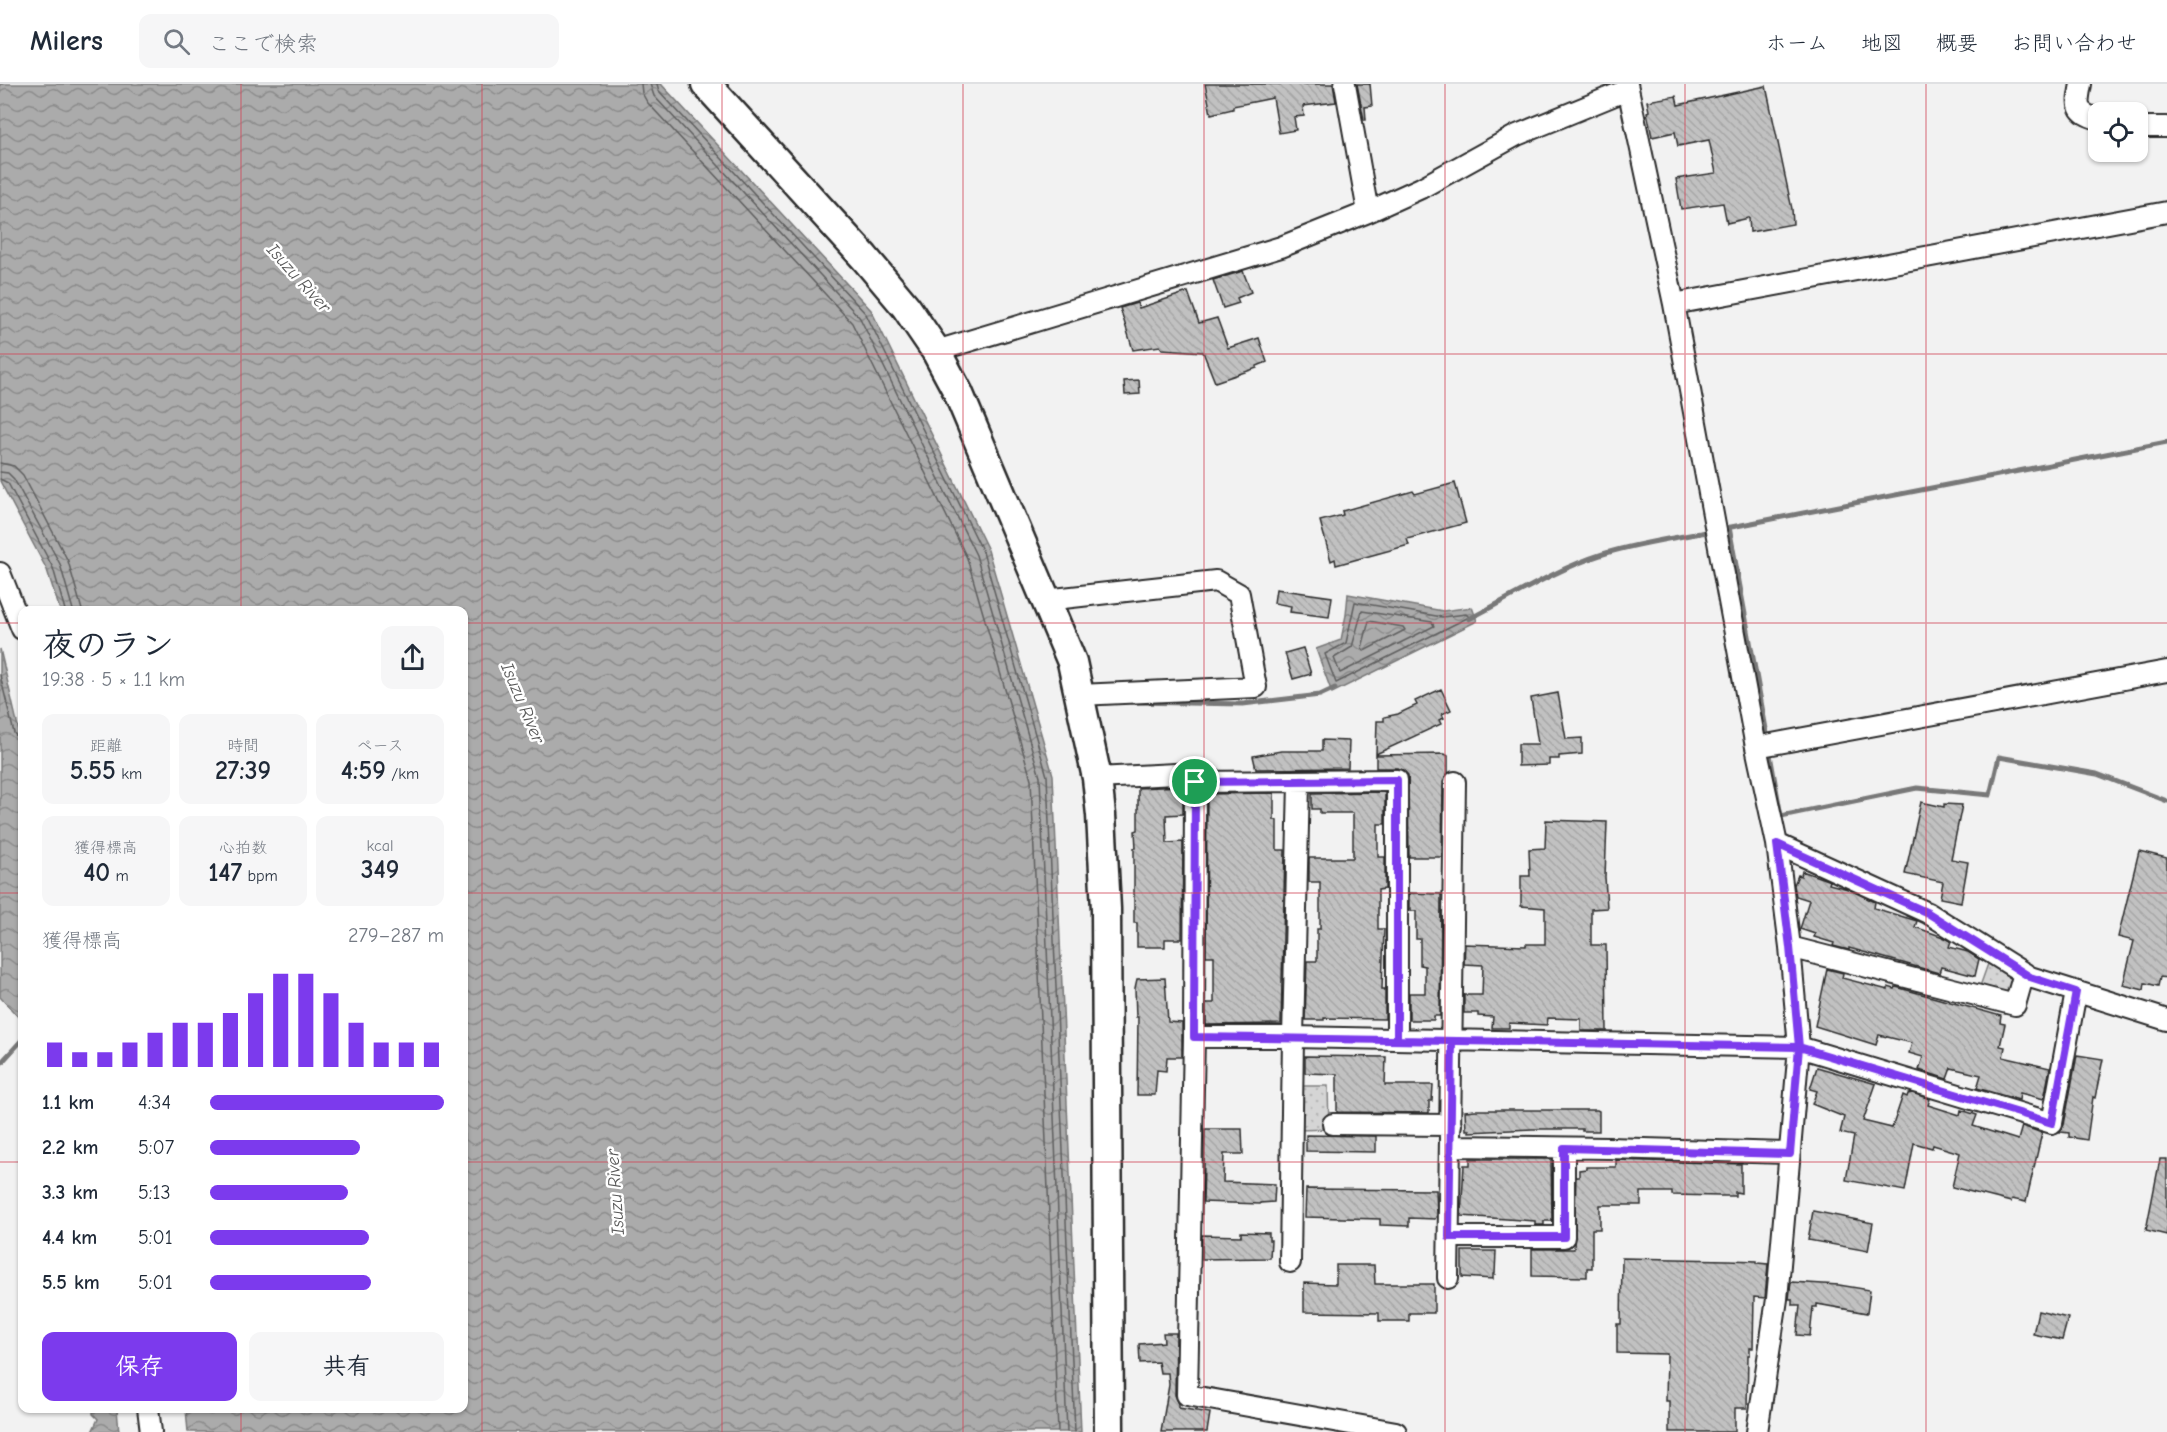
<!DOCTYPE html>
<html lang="ja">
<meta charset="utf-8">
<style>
body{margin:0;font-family:"Comic Neue","Klee One",sans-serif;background:#f6f6f7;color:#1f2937;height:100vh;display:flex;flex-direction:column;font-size:22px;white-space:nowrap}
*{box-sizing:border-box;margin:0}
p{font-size:20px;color:#747a83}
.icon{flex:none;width:33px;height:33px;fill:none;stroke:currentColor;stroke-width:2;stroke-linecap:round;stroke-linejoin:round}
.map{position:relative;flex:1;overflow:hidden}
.sheet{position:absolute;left:18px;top:522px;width:450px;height:807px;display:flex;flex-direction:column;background:#fff;border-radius:12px;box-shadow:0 2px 4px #0004}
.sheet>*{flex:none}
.fabs{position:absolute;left:2088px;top:18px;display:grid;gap:12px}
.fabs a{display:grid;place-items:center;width:60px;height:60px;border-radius:12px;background:#fff;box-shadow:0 2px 4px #0004;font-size:30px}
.pin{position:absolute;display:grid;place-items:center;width:51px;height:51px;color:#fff;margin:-26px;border:3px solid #fff;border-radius:50%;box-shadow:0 2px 6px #0007}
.round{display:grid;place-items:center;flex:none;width:63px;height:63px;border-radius:12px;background:#f6f6f7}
.head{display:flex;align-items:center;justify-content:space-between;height:102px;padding:0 24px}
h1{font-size:33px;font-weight:700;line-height:45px}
.metrics{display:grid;grid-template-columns:repeat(3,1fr);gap:9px;height:102px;padding:6px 24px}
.metrics div{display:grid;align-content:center;border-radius:12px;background:#f6f6f7;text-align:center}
.metrics b{font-size:26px;font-weight:700}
.metrics small{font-size:16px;font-weight:400}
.metrics p{font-size:16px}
.chart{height:168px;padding:12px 24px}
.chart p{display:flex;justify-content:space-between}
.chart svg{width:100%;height:108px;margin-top:6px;stroke:#7c3aed;stroke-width:6}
.action{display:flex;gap:12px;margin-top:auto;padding:12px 24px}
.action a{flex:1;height:69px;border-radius:12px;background:#7c3aed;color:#fff;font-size:24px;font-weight:700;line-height:69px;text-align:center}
.action a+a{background:#f6f6f7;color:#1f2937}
ul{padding:0 24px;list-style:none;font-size:20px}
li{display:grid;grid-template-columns:96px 72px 1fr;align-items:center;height:45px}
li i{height:15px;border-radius:8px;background:#7c3aed}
header{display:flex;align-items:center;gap:36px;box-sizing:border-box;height:84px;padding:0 30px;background:#fff;border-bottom:2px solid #e0e1e3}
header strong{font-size:28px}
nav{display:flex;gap:33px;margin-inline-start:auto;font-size:21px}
.search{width:420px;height:54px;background:#f6f6f7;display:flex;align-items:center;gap:15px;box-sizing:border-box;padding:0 21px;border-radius:12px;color:#747a83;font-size:22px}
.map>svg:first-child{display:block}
</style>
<header>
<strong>Milers</strong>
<div class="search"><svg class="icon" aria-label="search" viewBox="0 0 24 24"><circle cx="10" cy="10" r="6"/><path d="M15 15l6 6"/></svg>ここで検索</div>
<nav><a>ホーム</a><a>地図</a><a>概要</a><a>お問い合わせ</a></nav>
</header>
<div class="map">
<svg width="2167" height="1348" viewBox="0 0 2167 1348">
<defs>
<pattern id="park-dots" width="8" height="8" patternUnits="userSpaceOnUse" patternTransform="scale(1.5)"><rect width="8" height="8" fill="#d5d5d5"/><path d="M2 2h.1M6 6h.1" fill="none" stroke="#b7b7b7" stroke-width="1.8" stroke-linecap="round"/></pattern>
<pattern id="water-waves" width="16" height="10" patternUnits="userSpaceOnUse" patternTransform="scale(1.5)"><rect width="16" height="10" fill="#ababab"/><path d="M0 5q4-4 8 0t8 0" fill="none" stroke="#8b8b8b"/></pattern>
<pattern id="building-back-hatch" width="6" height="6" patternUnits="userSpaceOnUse" patternTransform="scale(1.5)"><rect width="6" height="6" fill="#c1c1c1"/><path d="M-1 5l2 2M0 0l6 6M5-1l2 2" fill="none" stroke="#a6a6a6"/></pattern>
</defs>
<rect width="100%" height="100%" fill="#f2f2f2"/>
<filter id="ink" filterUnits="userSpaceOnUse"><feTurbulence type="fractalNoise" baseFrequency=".0167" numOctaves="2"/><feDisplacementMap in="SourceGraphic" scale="12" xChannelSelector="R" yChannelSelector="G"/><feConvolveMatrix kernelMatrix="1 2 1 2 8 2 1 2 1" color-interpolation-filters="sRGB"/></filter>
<g filter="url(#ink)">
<path fill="url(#park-dots)" stroke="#808080" stroke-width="1.5" d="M1989,877L2019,893L2005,914L1978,908Z
M1299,1002H1328L1329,1045L1298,1046Z"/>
<path fill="url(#water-waves)" stroke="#787878" stroke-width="1.5" d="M0,0H661L871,226L988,466L1053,691L1081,1348H188L186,1325L464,1324V526H60L47,486L0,397Z
M1348,510L1443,527L1472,523L1477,537L1332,609L1316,565L1341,556L1346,531Z
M0,565L22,660V937L0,913Z
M93,1325H117L119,1348H92L98,1335L93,1330Z"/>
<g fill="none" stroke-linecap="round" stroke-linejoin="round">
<path stroke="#5e5e5e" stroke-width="1.5" d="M641,0L642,9L647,18L852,239L967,474L1031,695L1058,1348
M650,0L654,12L860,234L976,471L1040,693L1067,1348
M657,0L659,7L866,230L983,468L1047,692L1075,1348
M0,379L14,382L23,391L68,477L82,526
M0,388L8,389L14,395L60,480L73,526
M0,395L8,399L53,484L65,526
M1355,518L1442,533L1466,530L1469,533L1336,599L1325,570L1346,559Z
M1362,527L1432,538L1434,542L1340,589L1334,574L1352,563Z
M1369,537L1403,543L1405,546L1364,567L1362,564Z
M0,591L14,649L17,653H22"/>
<path stroke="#787878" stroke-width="5" d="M1729,443L1768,656
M1721,445L2167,358
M1469,535C1512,513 1556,485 1603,470C1638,459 1675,454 1712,447
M1131,618L1243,620L1320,611L1335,604
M1769,665L1781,732L1917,704L1990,711L1999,673L2097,690L2167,717
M0,980L22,956"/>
</g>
<path fill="url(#building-back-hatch)" stroke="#2b2b2b" stroke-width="1.5" d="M1205,0H1333L1336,18L1303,22L1304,32L1294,33L1296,46L1279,49L1273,14L1233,22V25L1211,30Z
M1357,0H1370L1372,22L1365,23L1366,36H1364Z
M1766,2L1792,125L1793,140L1750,148L1749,134L1727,139L1723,119L1681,125L1676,95L1716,89L1709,56L1678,62L1675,48L1652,53L1647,28L1649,27L1647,17L1676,12L1678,21Z
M1243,187L1251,208L1237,214L1239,219L1223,224L1213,196Z
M1188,208L1199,239L1217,234L1228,264L1259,254L1267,278L1257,282V284L1215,298L1203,268L1162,265L1160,262L1133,266L1120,224L1137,219L1139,224Z
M1139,296L1140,310L1125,311L1124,297Z
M1455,399L1466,439L1407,455L1409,461L1336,481L1335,475L1331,477L1320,437L1343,431L1342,427L1413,407L1415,410Z
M1276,505L1332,513L1329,533L1290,528L1291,522L1274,519Z
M1303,564L1311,590L1293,595L1285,569Z
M1441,605L1451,626L1442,630L1444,634L1439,636L1441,640L1376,670L1377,637H1384V633L1398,630L1417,621L1415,617Z
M1558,609L1566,655L1582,654V670L1559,672V675H1549V681L1518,682V660H1538L1531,614Z
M1322,656L1349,657L1348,684L1256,685L1253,672L1281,667H1322Z
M1445,670L1448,672V689L1443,698L1442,773H1409L1408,691L1403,686L1397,684H1376V671Z
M1183,702V730L1166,731L1167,759L1183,758L1182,855H1165V863H1137V839H1134V764H1136L1135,747L1138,746V704Z
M1385,708V740H1378V773H1385V805L1378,806V845H1384L1382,905H1385V935L1324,934V936H1305L1307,877H1317V845H1320V798H1309V774H1353V729H1320V725H1312V709Z
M1274,709V736H1277V766H1285L1281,940L1206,941V919H1214V872H1206L1207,710Z
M1921,718L1944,723V720L1962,721L1951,775L1968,778L1961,818L1940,814L1943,798L1905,790Z
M1546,736L1607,738L1605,793L1607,824L1591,825V861H1606L1607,947H1581V935L1548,934L1547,941L1509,939V944H1492L1493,933L1478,932V929H1464V911H1482L1483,881L1464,880L1465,860L1526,862V860H1545V824L1521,822V792H1530L1529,765L1545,764Z
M2139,767L2167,774V894L2160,893L2158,902L2145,899L2144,906L2123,901L2134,857L2118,853Z
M1802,787L1830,797L1829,800L1848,805L1875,818L1874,824L1917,837L1915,843L1943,853L1951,857L1949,863L1968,868L1979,875L1975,892L1941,883L1939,889L1849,864V866L1833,862L1834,859L1814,853L1815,850L1800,845L1809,816L1796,812L1794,801L1798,791L1801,792Z
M1409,809L1441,810L1440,932H1434V936H1409V909H1425V882L1420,881V855H1416V827H1411V824H1409Z
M1827,885L1843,889L1842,894L1888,906V903L1895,905L1896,903L2001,932L2000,939L2005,940L2000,962L2005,963L2003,973L2050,984L2044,1015L2020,1009L2019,1016L1977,1004L1981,991L1951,984L1947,995L1919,986L1923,973L1909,969L1912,959L1879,951L1876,961L1815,942Z
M1165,894L1168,938L1182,939V973H1167L1166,987L1157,986L1155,1011H1137L1138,933H1136L1135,904L1137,895Z
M2077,971L2103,975L2097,1004L2095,1014L2093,1013L2087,1056L2069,1053V1049L2060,1048L2064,1041Z
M1305,972L1386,973L1385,1001H1433L1432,1017H1429V1029L1337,1028V990L1305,989Z
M1817,983L1876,1000L1863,1037L1892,1044L1903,1011L1907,1013L1908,1010L1912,1009L1930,1015L1928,1021L1960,1031L1961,1026L1977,1031L1973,1042L2018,1056L2022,1042L2042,1049L2026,1118L2012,1115L2011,1118L1952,1103L1960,1069L1933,1061L1932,1064L1914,1059L1905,1107L1846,1096L1854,1052L1840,1049L1844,1033L1812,1020L1817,1007L1810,1005Z
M1475,1026H1597L1599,1027V1047H1582V1045H1532L1469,1048V1046H1466L1465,1027Z
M1205,1045H1242L1243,1070H1224L1223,1098L1275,1100L1274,1118L1260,1119V1120L1203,1118Z
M1306,1051L1376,1052V1068L1306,1067Z
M1470,1075H1551L1552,1137H1544V1141H1535V1137L1461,1132L1464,1081H1470Z
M2160,1075H2167V1151L2146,1146Z
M1616,1076L1741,1080V1109L1735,1108V1112H1720L1672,1111V1108H1641V1121H1600V1145H1592V1184H1587V1193L1532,1192V1165H1574L1576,1093H1579V1086L1586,1085V1083H1616Z
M1306,1105L1436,1106L1437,1131L1435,1135L1409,1134V1142L1380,1141V1135L1305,1133Z
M1813,1127L1873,1139L1868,1167L1808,1156Z
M1241,1148L1269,1149V1156H1271L1270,1174L1202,1175V1151L1241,1152Z
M1462,1167H1496L1495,1190H1493V1195L1462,1193Z
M1622,1174L1728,1176L1757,1177V1179L1768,1180L1765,1214L1754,1213L1753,1264H1750V1271H1748L1747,1324H1735V1348H1669V1317H1666L1667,1270L1617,1269V1240H1621Z
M1336,1181H1374L1375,1200H1434V1229H1409V1237H1379V1229L1304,1228V1199L1336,1200Z
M1791,1198L1839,1201L1870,1206L1867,1229L1817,1220V1223H1813L1810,1252L1797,1251L1800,1221H1792V1215H1789Z
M2038,1227L2068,1234L2062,1256L2033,1250Z
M1163,1249H1176L1175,1311L1179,1320V1324L1210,1329L1207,1348H1161L1169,1301L1168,1289H1160L1158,1278L1140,1279L1139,1260L1164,1258Z"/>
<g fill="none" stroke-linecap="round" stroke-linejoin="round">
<g stroke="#2b2b2b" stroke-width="24">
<path id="street" d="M1345,0L1368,128
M1627,0L1674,220L1756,663L1777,760L1790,863L1799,963L1777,1215L1757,1348
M2081,0C2077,22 2075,28 2098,35
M2138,43H2167
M1674,220L2167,128
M936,267L1281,163L1368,128L1421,104L1517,51L1627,6
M0,489L22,545
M1045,516L1216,497L1239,510L1256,603L1079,611
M1756,663L2167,587
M1097,694L1195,689V698L1397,696V955
M1195,698L1194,953H1293L1290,1178
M1299,698L1293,953L1799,963L2052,1039L2076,908
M1777,760L1928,829L2030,893L2167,936
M1790,863L2015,921L2024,889
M1194,953L1187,1311L1396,1348
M1333,1040L1451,1041
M1451,1062L1608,1064L1790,1069
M1449,1153H1564V1064
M1448,1194L1455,698
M148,1324L151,1348"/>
</g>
<g stroke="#2b2b2b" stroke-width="33">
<path id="secondary" d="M706,0L864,173L906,223L936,267L958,308L1072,578L1097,694L1101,731L1106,825L1109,1348"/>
</g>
<use href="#street" stroke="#fff" stroke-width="20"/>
<use href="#secondary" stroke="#fff" stroke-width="28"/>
</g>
</g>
<g fill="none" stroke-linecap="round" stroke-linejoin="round" filter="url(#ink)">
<g stroke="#fff" stroke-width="12">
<path id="route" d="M1195,698L1194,953L1452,957L1449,1153H1564V1064L1790,1070L1799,963L1790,863L1777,760L1928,829L2030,893L2076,908L2052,1039L1799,963L1397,956V696L1195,698"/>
</g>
<use href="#route" stroke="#7c3aed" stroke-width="8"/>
</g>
<path fill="none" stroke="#d1495b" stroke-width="1.5" stroke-opacity="0.55" d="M241,0V526M482,0V1348M722,0V1348M963,0V1348M1204,0V1348M1445,0V1348M1685,0V1348M1926,0V1348M0,270H2167M0,539H22M464,539H2167M0,809H22M464,809H2167M0,1078H22M464,1078H2167M241,1324V1348"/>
<g text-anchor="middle" stroke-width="5" stroke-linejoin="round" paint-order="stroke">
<g font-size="18" font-style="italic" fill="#585858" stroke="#fff">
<text transform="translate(299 194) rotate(48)" y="6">Isuzu River</text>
<text transform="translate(523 619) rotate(67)" y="6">Isuzu River</text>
<text transform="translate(615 1108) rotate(-94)" y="6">Isuzu River</text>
</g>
</g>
</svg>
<div class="fabs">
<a><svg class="icon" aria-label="locate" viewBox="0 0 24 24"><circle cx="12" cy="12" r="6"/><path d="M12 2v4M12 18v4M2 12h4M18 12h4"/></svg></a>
</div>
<div class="pin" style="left:1195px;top:698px;background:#1e9e55"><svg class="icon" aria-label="arrive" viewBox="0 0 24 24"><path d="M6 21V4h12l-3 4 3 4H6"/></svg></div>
<section class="sheet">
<div class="head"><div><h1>夜のラン</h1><p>19:38 · 5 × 1.1 km</p></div><a class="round"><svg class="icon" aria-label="share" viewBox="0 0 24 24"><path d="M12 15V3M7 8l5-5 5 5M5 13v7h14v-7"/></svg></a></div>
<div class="metrics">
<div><p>距離</p><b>5.55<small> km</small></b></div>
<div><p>時間</p><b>27:39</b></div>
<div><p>ペース</p><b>4:59<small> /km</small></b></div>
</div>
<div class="metrics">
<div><p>獲得標高</p><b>40<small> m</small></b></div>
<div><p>心拍数</p><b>147<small> bpm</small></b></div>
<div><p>kcal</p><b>349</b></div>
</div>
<div class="chart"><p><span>獲得標高</span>279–287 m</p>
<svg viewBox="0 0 160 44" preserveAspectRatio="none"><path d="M5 44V34M15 44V38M25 44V38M35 44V34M45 44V30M55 44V26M65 44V26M75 44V22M85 44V14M95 44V6M105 44V6M115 44V14M125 44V26M135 44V34M145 44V34M155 44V34"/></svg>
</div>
<ul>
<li><b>1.1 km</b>4:34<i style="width:100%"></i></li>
<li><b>2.2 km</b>5:07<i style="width:64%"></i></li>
<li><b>3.3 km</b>5:13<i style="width:59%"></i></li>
<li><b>4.4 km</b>5:01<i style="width:68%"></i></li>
<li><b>5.5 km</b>5:01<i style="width:69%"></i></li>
</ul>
<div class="action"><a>保存</a><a>共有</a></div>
</section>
</div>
